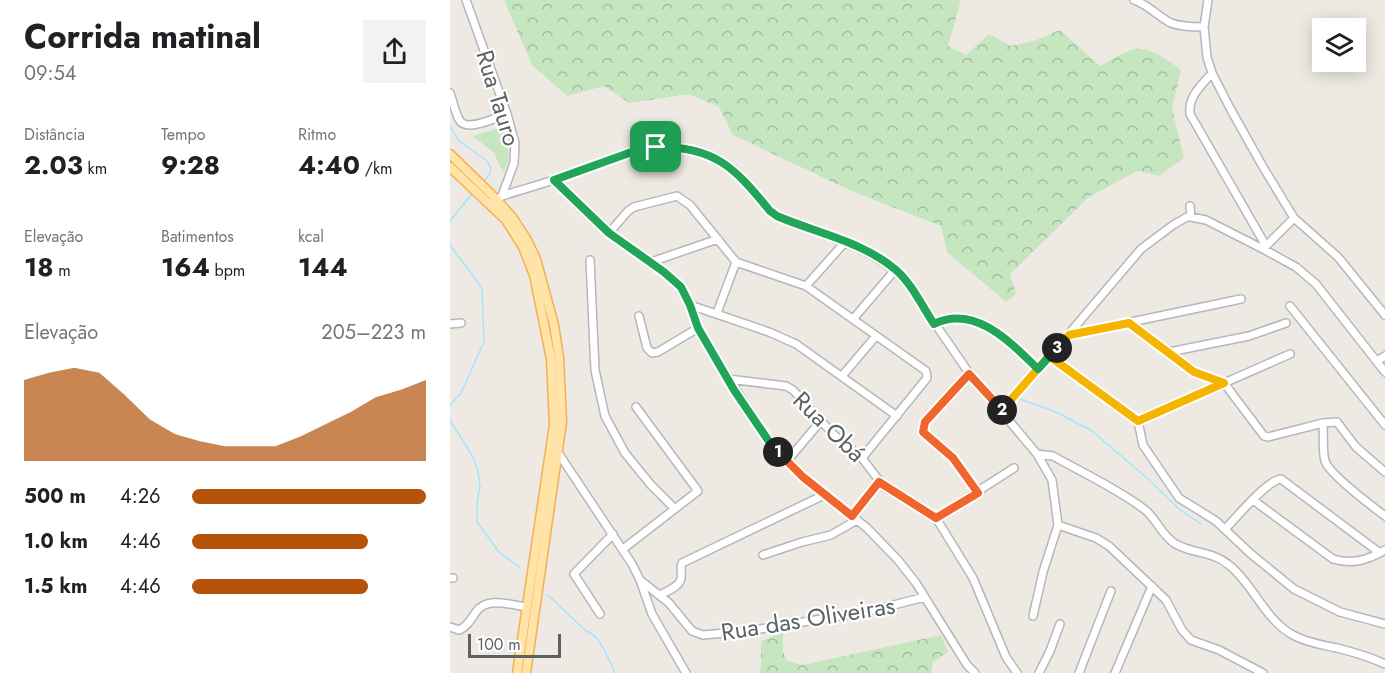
<!DOCTYPE html>
<html lang="pt">
<meta charset="utf-8">
<style>
body{margin:0;font-family:Jost,sans-serif;background:#f2f2f2;color:#202124;height:100vh;display:flex;flex-direction:column;font-size:22px;white-space:nowrap}
*{box-sizing:border-box;margin:0}
p{font-size:20px;color:#757577}
.icon{flex:none;width:33px;height:33px;fill:none;stroke:currentColor;stroke-width:2;stroke-linecap:round;stroke-linejoin:round}
.map{position:relative;flex:1;overflow:hidden}
.drawer{display:flex;flex-direction:column;background:#fff;width:450px}
.drawer>*{flex:none}
.buttons{position:absolute;left:862px;top:18px;display:grid;gap:12px}
.buttons a{display:grid;place-items:center;width:54px;height:54px;border-radius:0px;background:#fff;box-shadow:0 3px 15px #0003;font-size:30px}
.scale{position:absolute;left:18px;bottom:15px;width:93px;box-sizing:border-box;padding-left:6px;border:3px solid #5b6164;border-top:0;font-size:16px;line-height:21px;white-space:nowrap;color:#5b6164;-webkit-text-stroke:4px #fff;paint-order:stroke}
.pin{position:absolute;display:grid;place-items:center;width:51px;height:51px;color:#fff;margin:-26px;border-radius:12px;box-shadow:0 3px 9px #0006}
.km{position:absolute;width:30px;height:30px;margin:-15px;border-radius:50%;background:#222;color:#fff;font-size:16px;line-height:30px;text-align:center}
.round{display:grid;place-items:center;flex:none;width:63px;height:63px;border-radius:0px;background:#f2f2f2}
.head{display:flex;align-items:center;justify-content:space-between;height:102px;padding:0 24px}
h1{font-size:33px;font-weight:700;line-height:45px}
.stats{display:grid;grid-template-columns:repeat(3,1fr);gap:9px;height:102px;padding:6px 24px}
.stats div{display:grid;align-content:center}
.stats b{font-size:26px;font-weight:700}
.stats small{font-size:16px;font-weight:400}
.stats p{font-size:16px}
.chart{height:168px;padding:12px 24px}
.chart p{display:flex;justify-content:space-between}
.chart svg{width:100%;height:108px;margin-top:6px;fill:#b45309;opacity:.7}
ul{padding:0 24px;list-style:none;font-size:20px}
li{display:grid;grid-template-columns:96px 72px 1fr;align-items:center;height:45px}
li i{height:15px;border-radius:8px;background:#b45309}
main{display:flex;flex:1;min-height:0}
.map>svg:first-child{display:block}
</style>
<main>
<section class="drawer">
<div class="head"><div><h1>Corrida matinal</h1><p>09:54</p></div><a class="round"><svg class="icon" aria-label="share" viewBox="0 0 24 24"><path d="M12 15V3M7 8l5-5 5 5M5 13v7h14v-7"/></svg></a></div>
<div class="stats">
<div><p>Distância</p><b>2.03<small> km</small></b></div>
<div><p>Tempo</p><b>9:28</b></div>
<div><p>Ritmo</p><b>4:40<small> /km</small></b></div>
</div>
<div class="stats">
<div><p>Elevação</p><b>18<small> m</small></b></div>
<div><p>Batimentos</p><b>164<small> bpm</small></b></div>
<div><p>kcal</p><b>144</b></div>
</div>
<div class="chart"><p><span>Elevação</span>205–223 m</p>
<svg viewBox="0 0 160 44" preserveAspectRatio="none"><path d="M0 44V11L10 8L20 6L30 8L40 17L50 27L60 33L70 36L80 38L90 38L100 38L110 34L120 29L130 24L140 18L150 15L160 11V44z"/></svg>
</div>
<ul>
<li><b>500 m</b>4:26<i style="width:100%"></i></li>
<li><b>1.0 km</b>4:46<i style="width:75%"></i></li>
<li><b>1.5 km</b>4:46<i style="width:75%"></i></li>
</ul>
</section>
<div class="map">
<svg width="935" height="673" viewBox="0 0 935 673">
<defs>
<pattern id="forest-crowns" width="20" height="18" patternUnits="userSpaceOnUse" patternTransform="scale(1.5)"><rect width="20" height="18" fill="#c5e6bf"/><path d="M2 6a3 3 0 1 1 6 0M12 15a3 3 0 1 1 6 0" fill="none" stroke="#a3be9f"/></pattern>
</defs>
<rect width="100%" height="100%" fill="#eeeae3"/>
<path fill="#c5e6bf" d="M54,127C57,142 63,159 53,172L44,153L23,136Z"/>
<path fill="url(#forest-crowns)" d="M54,0H511L498,46L516,55L539,34L561,46L584,41L610,30L650,66C661,61 672,52 684,49C697,45 722,62 731,70L722,108L734,158L709,176L687,171L639,197L560,274L566,294L556,302L497,252L491,226L404,192L283,135L269,107L239,94L179,103L154,86L117,96L82,65Z
M333,632V651L337,661L353,665L491,635L498,652L483,662L481,673H309L311,667V641Z"/>
<g fill="none" stroke-linecap="round" stroke-linejoin="round">
<path stroke="#a2e5ff" stroke-width="1.5" d="M0,126L8,140L37,161L41,168L40,174L33,182
M0,221L22,194
M0,245L32,288L34,342L11,393L0,405
M570,399L606,412L642,431L698,479L729,509L751,524
M0,420L23,457L28,471L30,487L27,502V522L49,552L69,567
M98,595L136,631C151,636 158,659 165,673"/>
<g stroke="#b4b7bb" stroke-width="10">
<path id="minor" d="M16,0L57,114L65,143L64,163L52,196
M684,0C699,5 707,16 721,23C731,27 743,27 754,27
M758,0L754,27L757,57L762,73L781,110L813,167L844,218L888,257L935,315
M762,73C752,85 738,96 740,114L816,246
M0,93C3,101 5,113 10,121C18,132 47,117 57,114
M104,180L159,233L214,272L231,287L240,305L248,328L262,353L318,440L353,477L417,528L448,560L466,583L517,665L525,673
M44,201L52,196C74,189 96,183 118,175C169,156 224,130 276,164C297,177 307,202 326,216C371,236 420,244 455,280L519,373L587,454L602,480L608,525L646,538L659,546L716,600L732,630L741,640L769,650L813,673
M740,206L741,217
M159,233L178,211L184,207L227,196L240,205L286,262L356,286L476,371L477,378L412,458
M814,248L844,218
M140,260L145,370L155,416L175,453L201,485L224,508
M201,262L268,239
M356,286L396,241
M240,305L319,332L346,344L447,416
M840,306L935,425
M267,313L286,262
M189,316L197,348L202,353L208,352L248,328
M404,318L445,270
M679,323L744,372L774,383
M0,324L11,323
M484,324C525,303 561,343 589,369L691,249L723,225L737,217H741L756,220L813,249L846,267L866,284L935,372
M619,335L791,299
M719,352L799,336L836,323
M599,356L688,421L693,445L729,498L766,521L801,554L844,589L890,612L935,624
M927,361L935,356
M519,373L475,422L473,432L503,458L528,493
M392,376L426,336
M278,379L336,386L343,390L383,434L412,458L434,487L464,503L486,518L523,578L556,657L567,673
M774,383L814,436L818,437L873,423L887,422L906,447L935,472
M551,410L589,369
M688,421L840,354
M873,423C874,435 872,450 875,461C879,474 923,507 935,516
M107,451L182,564L190,580L202,614L236,673
M587,454L603,456C633,473 666,488 694,509C706,518 711,534 724,543C741,554 763,551 779,565C804,585 814,619 843,635C857,643 873,645 887,648C903,652 920,657 935,664
M337,461L370,422
M803,500L883,559C902,565 918,560 935,550
M402,516L429,482
M486,518L564,468
M776,528C787,517 817,480 831,479L930,553
M173,549L248,491L186,407
M313,555L352,542L381,535L407,520
M0,578H3
M190,580L219,603L242,631L253,635L298,631L420,611L475,597
M210,595C217,591 229,587 231,579C232,573 230,568 232,563L374,495
M150,614L124,574L163,534
M583,616L593,572L608,525
M0,627L9,630C17,627 21,619 26,612C37,596 60,605 77,607
M589,673L600,651L610,624
M629,673L661,591
M665,673L702,586"/>
</g>
<g stroke="#f4b056" stroke-width="11">
<path id="major" d="M0,154L46,199L62,217L77,240L86,259L104,325L109,357L112,422L76,673
M0,167L56,220L73,247L84,275L101,359L104,425L67,673"/>
</g>
<use href="#minor" stroke="#fff" stroke-width="7"/>
<use href="#major" stroke="#ffe3a7" stroke-width="8"/>
</g>
<g fill="none" stroke-linecap="round" stroke-linejoin="round">
<g stroke="#fff" stroke-width="12">
<path id="split-1" d="M206,147L179,153L104,180L159,233L214,272L231,287L240,305L248,328L284,390L318,440L328,452"/>
</g>
<g stroke="#fff" stroke-width="12">
<path id="split-2" d="M328,452L353,477L402,516L429,482L486,518L528,493L503,458L473,432L475,422L519,374L552,410"/>
</g>
<g stroke="#fff" stroke-width="12">
<path id="split-3" d="M552,410L599,356L688,421L774,383L744,372L679,323L619,335L607,348"/>
</g>
<g stroke="#fff" stroke-width="12">
<path id="split-4" d="M206,147C265,146 285,168 320,211L327,216C366,233 412,241 446,270C462,284 472,306 484,324C525,304 561,343 588,369L607,348"/>
</g>
<use href="#split-1" stroke="#22a559" stroke-width="8"/>
<use href="#split-2" stroke="#f0652b" stroke-width="8"/>
<use href="#split-3" stroke="#f5b400" stroke-width="8"/>
<use href="#split-4" stroke="#22a559" stroke-width="8"/>
</g>
<g text-anchor="middle" stroke-width="4.5" stroke-linejoin="round" paint-order="stroke">
<g font-size="24" fill="#5b6164" stroke="#fff">
<text transform="translate(48 98) rotate(73)" y="8">Rua Tauro</text>
<text transform="translate(379 427) rotate(44)" y="8">Rua Obá</text>
<text transform="translate(358 619) rotate(-9)" y="8">Rua das Oliveiras</text>
</g>
</g>
</svg>
<div class="buttons">
<a><svg class="icon" aria-label="layers" viewBox="0 0 24 24"><path d="M12 4l9 5-9 5-9-5zM3 14l9 5 9-5"/></svg></a>
</div>
<div class="scale">100 m</div>
<div class="pin" style="left:206px;top:147px;background:#1e9e55"><svg class="icon" aria-label="arrive" viewBox="0 0 24 24"><path d="M6 21V4h12l-3 4 3 4H6"/></svg></div>
<b class="km" style="left:328px;top:452px">1</b>
<b class="km" style="left:552px;top:410px">2</b>
<b class="km" style="left:607px;top:348px">3</b>
</div>
</main>
